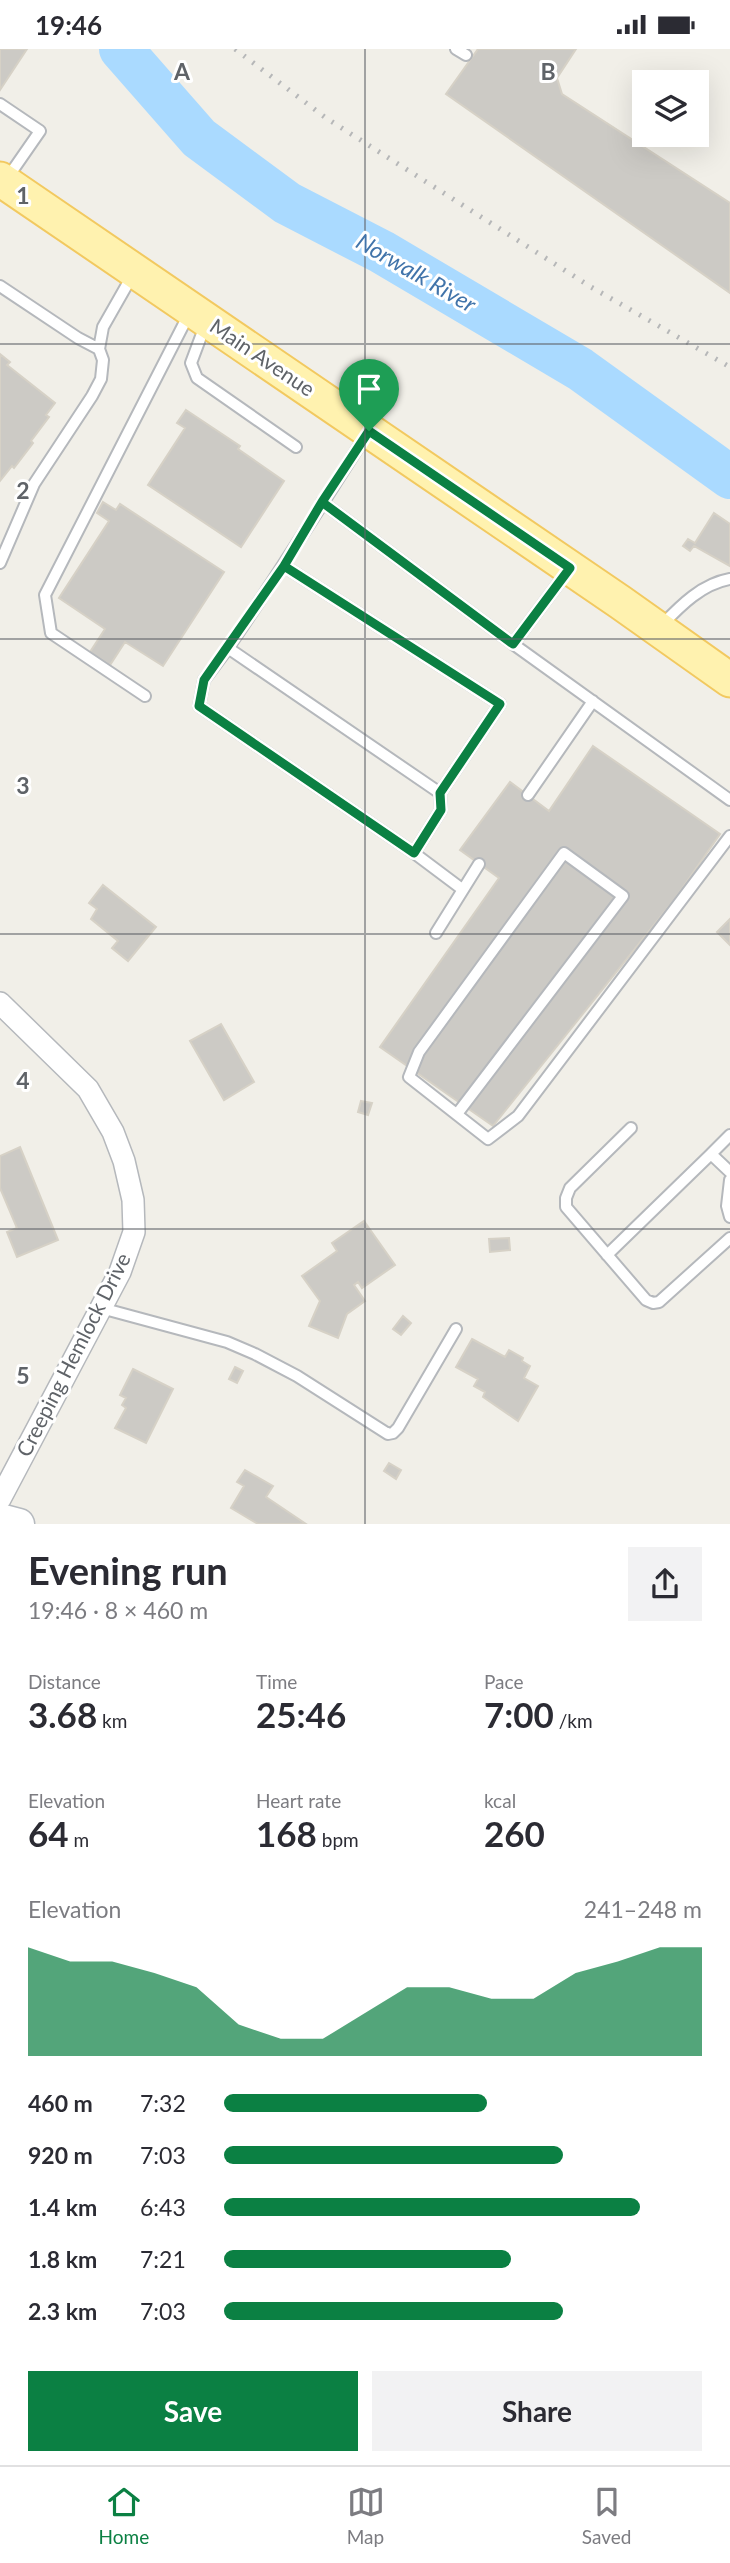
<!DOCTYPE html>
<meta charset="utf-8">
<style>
body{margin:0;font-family:Lato,sans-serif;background:#f2f2f3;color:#2b2b33;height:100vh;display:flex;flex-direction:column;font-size:26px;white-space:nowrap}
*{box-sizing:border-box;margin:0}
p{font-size:23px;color:#7c7c81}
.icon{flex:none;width:38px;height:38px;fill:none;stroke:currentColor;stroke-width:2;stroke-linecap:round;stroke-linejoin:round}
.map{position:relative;height:1475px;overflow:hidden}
.sheet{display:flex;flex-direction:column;background:#fff;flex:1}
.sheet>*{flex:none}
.controls{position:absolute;left:632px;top:21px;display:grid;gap:14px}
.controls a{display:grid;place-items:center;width:77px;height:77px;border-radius:0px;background:#fff;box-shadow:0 7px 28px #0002;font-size:35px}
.pin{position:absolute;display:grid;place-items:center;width:60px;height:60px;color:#fff;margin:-72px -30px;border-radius:50% 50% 50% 0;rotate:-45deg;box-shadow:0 0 7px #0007}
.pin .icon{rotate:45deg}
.round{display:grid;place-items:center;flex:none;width:74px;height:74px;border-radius:0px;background:#f2f2f3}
.headline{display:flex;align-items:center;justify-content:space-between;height:119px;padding:0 28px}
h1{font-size:38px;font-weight:700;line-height:52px}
.figures{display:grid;grid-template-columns:repeat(3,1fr);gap:10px;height:119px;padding:7px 28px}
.figures div{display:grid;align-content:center}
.figures b{font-size:35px;font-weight:700}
.figures small{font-size:19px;font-weight:400}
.figures p{font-size:19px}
.chart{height:196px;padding:14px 28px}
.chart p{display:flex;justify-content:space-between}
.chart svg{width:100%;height:126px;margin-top:7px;fill:#0b8043;opacity:.7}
.button{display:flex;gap:14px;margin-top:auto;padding:14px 28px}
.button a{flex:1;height:80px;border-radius:0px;background:#0b8043;color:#fff;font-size:28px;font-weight:700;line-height:80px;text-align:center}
.button a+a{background:#f2f2f3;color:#2b2b33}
ul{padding:0 28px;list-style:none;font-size:23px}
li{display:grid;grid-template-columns:112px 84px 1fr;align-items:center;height:52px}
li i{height:18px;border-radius:9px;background:#0b8043}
.status{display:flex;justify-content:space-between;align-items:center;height:49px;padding:0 35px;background:#fff;direction:ltr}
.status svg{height:19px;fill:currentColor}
.dock{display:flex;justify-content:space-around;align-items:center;height:98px;border-top:2px solid #e1e1e2;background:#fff;font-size:19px;color:#7c7c81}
.dock a{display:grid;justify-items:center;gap:4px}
.dock .on{color:#0b8043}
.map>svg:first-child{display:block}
</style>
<div class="status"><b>19:46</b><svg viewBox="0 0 49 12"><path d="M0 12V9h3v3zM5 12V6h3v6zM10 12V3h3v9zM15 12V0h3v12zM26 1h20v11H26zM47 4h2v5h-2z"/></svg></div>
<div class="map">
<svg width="730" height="1475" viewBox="0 0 730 1475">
<rect width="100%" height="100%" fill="#f1efe8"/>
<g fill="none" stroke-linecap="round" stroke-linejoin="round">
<path stroke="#aadaff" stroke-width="44" d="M121,0L199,89L287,154L382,203L580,320L730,428"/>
</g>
<path fill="#cccac5" stroke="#d6d1c6" stroke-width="2" d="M0,0H27L0,41Z
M478,0H576L557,29L562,45L730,154V244L446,45Z
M0,305L10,313L7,316L55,354L46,366L49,368L31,392L33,394L14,419L12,417L0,432Z
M186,361L240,397L238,400L284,432L241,498L148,436L185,379L177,374Z
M103,453L116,461L120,455L224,523L163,617L125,593L110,616L90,603L105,580L59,549L109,472L97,464Z
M714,464L730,475V517L694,497L690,502L683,497L688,490L695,494Z
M593,697L720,785L674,851L493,1077L380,998L499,829L460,801L510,733L549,762Z
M103,836L156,878L128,912L112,899L118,892L91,870L97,860L89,854Z
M730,870V896L717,883Z
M221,975L254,1033L224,1051L190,992Z
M361,1052L372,1054L368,1066L358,1063Z
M20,1098L58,1191L17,1208L7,1183L17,1179L0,1139V1107Z
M364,1172L395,1216L362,1239L358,1233L354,1236L365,1252L347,1265L338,1289L309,1277L320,1252L302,1227L337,1202L332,1194Z
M509,1189L510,1201L490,1203L489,1190Z
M403,1267L411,1274L401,1286L393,1280Z
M472,1290L505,1308L509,1301L523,1309L522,1312L530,1317L524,1329L538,1337L518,1372L483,1348L485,1343L474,1337L478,1330L456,1318Z
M235,1318L243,1322L237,1334L229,1330Z
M133,1320L173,1340L146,1394L115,1379L126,1359L122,1356L126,1349L120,1346Z
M389,1414L401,1421L396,1430L384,1422Z
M245,1421L273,1437L266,1448L306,1475H258L231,1459L244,1437L237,1433Z"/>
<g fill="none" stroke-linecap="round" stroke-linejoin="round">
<g stroke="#b5b8bc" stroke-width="14">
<path id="service" d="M456,0L466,6
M0,55L40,82L6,131
M0,237L78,289L99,300
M206,274L191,314L197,329L296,398
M322,453L513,595
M0,514L34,435L92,347L101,330L103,311L99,300L103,278L132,227
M284,517L500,655L440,744L228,599C276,529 321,457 366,386
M567,523L513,595L730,751
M662,576C681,556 702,535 730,530
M228,599L204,631L199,657L414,804
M145,647L51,584L45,546L190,263
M440,744L441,761L414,804L462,840
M528,746L593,652
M436,884L479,815
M457,1065L623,847L564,804L419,1003L409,1028L488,1090L518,1067L730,787
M631,1079L570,1139L566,1149V1158L646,1251L653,1254L659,1253L730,1189
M711,1105L730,1086
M730,1131L727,1157L730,1168
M607,1206L711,1105L730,1123
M101,1259L227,1293L255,1305L297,1327L388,1385L393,1384L398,1379L456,1280"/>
</g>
<g stroke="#b5b8bc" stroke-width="24">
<path id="minor" d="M0,954L88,1040L113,1083L124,1112L133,1151L134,1183L120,1223L0,1450"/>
</g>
<g stroke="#b6babf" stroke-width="33">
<path id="secondary" d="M0,1470L19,1475"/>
</g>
<g stroke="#f2c960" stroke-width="37">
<path id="primary" d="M0,130L620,553L730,631"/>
</g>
<use href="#service" stroke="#fff" stroke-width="10"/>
<use href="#minor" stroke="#fff" stroke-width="21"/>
<use href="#secondary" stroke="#fff" stroke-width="30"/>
<use href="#primary" stroke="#fff2af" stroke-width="33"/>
<path stroke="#b6b7b8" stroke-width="5" stroke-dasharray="2 9" stroke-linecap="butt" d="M235,0L326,69L591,238L730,318"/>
</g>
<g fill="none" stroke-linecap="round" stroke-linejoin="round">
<g stroke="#fff" stroke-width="14">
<path id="route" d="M369,382L322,453L284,517L204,631L199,657L414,804L441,761L440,744L500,655L284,517L322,453L513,595L570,519L369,382"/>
</g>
<use href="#route" stroke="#0b8043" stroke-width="9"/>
</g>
<path fill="none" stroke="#5f6368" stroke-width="2" stroke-opacity="0.55" d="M365,0V1475M0,295H730M0,590H730M0,885H730M0,1180H730"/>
<g text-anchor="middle" stroke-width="6" stroke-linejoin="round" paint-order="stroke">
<g font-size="21" fill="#5f6368" stroke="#fff">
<text transform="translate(262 309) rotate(34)" y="7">Main Avenue</text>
<text transform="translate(74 1306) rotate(-63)" y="7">Creeping Hemlock Drive</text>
</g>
<g font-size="23" font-style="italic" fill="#4174aa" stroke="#fff">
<text transform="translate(416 224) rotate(30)" y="8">Norwalk River</text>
</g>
</g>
<g font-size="23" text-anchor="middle" font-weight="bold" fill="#5f6368" stroke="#fff" stroke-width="6" stroke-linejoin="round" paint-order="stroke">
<text x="182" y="31">A</text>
<text x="548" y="31">B</text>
<text x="23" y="155">1</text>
<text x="23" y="450">2</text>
<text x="23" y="745">3</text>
<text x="23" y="1040">4</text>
<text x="23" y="1335">5</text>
</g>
</svg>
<div class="controls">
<a><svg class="icon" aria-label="layers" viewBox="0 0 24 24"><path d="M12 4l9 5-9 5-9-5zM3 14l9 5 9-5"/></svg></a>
</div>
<div class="pin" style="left:369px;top:382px;background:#1e9e55"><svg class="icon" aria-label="arrive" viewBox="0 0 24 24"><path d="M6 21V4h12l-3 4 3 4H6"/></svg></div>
</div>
<section class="sheet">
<div class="headline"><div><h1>Evening run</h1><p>19:46 · 8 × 460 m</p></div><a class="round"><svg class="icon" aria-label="share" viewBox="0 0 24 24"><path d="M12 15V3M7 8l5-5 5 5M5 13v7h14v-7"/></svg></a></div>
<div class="figures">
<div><p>Distance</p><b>3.68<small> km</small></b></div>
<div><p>Time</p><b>25:46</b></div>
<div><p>Pace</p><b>7:00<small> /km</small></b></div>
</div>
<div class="figures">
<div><p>Elevation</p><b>64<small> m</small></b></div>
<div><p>Heart rate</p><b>168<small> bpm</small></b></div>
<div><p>kcal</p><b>260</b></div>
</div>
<div class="chart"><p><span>Elevation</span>241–248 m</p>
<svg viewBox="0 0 160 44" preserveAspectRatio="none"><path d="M0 44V6L10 11L20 11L30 15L40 20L50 33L60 38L70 38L80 29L90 20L100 20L110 24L120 24L130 15L140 11L150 6L160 6V44z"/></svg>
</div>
<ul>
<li><b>460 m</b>7:32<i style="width:55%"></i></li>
<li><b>920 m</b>7:03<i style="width:71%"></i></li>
<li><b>1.4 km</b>6:43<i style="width:87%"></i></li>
<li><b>1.8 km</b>7:21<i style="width:60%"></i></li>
<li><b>2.3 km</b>7:03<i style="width:71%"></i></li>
</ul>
<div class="button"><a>Save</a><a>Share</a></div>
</section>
<nav class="dock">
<a class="on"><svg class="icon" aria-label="home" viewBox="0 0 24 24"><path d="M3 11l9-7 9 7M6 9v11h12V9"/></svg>Home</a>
<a><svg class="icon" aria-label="map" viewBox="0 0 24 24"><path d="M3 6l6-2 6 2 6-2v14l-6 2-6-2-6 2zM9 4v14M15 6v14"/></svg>Map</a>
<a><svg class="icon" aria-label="saved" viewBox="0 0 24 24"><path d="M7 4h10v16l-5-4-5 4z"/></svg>Saved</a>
</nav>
